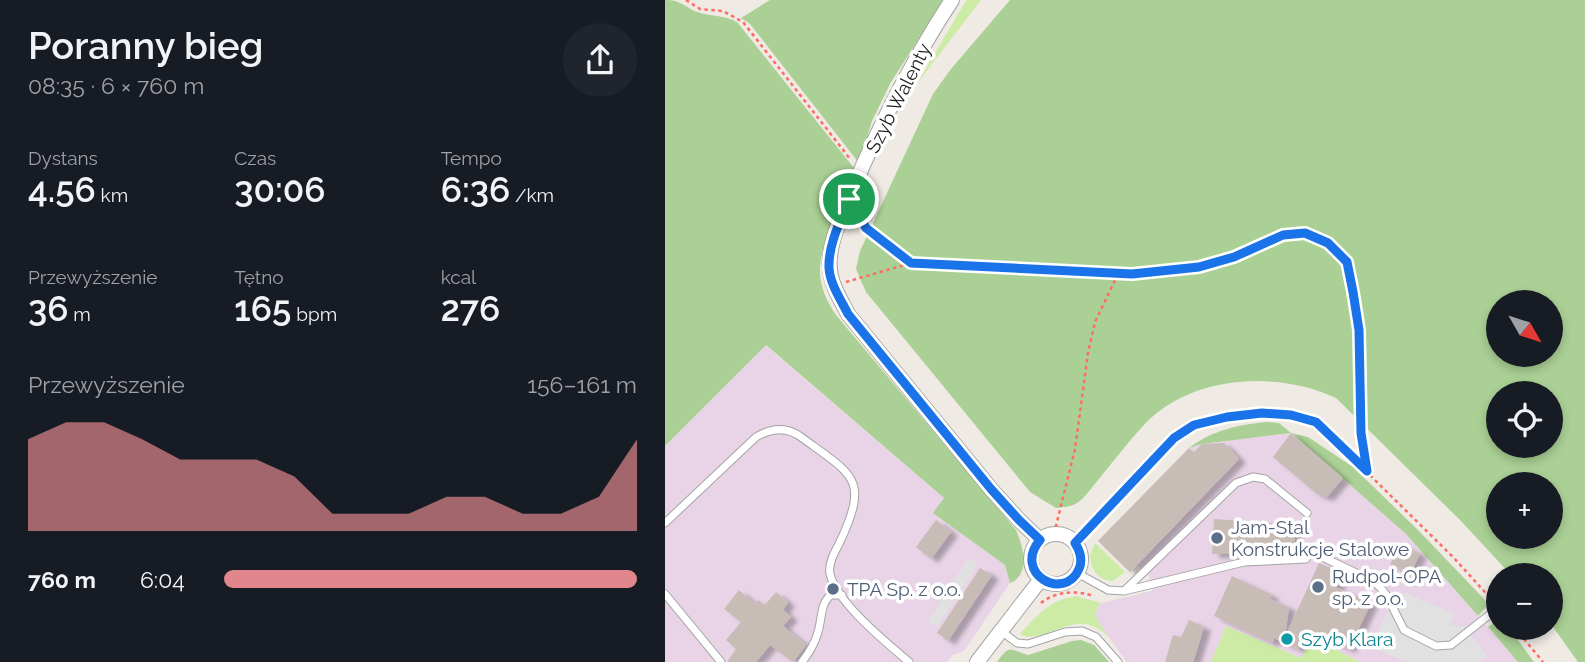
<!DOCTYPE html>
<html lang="pl">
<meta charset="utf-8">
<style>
body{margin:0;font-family:Raleway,sans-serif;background:#20242c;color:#f1f3f6;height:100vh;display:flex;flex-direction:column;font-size:26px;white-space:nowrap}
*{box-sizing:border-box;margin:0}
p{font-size:23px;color:#9ea1a6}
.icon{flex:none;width:38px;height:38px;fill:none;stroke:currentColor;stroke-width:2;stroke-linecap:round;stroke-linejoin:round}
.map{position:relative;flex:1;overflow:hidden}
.details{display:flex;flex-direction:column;background:#171b24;width:665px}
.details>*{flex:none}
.needle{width:46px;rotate:129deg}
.controls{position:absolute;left:821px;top:290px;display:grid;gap:14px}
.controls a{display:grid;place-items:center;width:77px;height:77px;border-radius:50%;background:#171b24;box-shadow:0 4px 10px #0003;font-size:35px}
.pin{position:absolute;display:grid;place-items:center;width:60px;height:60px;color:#fff;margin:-30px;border:4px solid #fff;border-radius:50%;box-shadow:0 2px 7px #0007}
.round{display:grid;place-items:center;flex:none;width:74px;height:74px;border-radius:37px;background:#20242c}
.overview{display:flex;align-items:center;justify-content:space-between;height:119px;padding:0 28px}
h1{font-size:38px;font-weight:600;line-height:52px}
.stats{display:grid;grid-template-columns:repeat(3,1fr);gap:10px;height:119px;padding:7px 28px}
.stats div{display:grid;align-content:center}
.stats b{font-size:35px;font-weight:600}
.stats small{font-size:19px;font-weight:400}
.stats p{font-size:19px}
.chart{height:196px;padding:14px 28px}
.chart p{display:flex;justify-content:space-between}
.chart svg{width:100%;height:126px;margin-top:7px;fill:#e0868c;opacity:.7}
ul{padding:0 28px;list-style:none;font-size:23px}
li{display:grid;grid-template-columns:112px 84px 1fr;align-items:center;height:52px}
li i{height:18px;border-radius:9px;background:#e0868c}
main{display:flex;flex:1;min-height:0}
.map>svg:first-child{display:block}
</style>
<main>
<section class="details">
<div class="overview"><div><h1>Poranny bieg</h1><p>08:35 · 6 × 760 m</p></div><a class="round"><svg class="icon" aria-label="share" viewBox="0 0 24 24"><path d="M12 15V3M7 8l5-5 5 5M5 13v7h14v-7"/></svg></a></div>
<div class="stats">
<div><p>Dystans</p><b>4.56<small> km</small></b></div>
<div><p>Czas</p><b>30:06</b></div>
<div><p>Tempo</p><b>6:36<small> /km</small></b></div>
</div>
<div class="stats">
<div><p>Przewyższenie</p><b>36<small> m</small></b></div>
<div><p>Tętno</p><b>165<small> bpm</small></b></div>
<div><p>kcal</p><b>276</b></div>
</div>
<div class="chart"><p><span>Przewyższenie</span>156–161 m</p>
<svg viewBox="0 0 160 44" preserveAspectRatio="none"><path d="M0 44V12L10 6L20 6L30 12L40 19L50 19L60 19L70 25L80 38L90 38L100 38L110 32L120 32L130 38L140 38L150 32L160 12V44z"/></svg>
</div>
<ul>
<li><b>760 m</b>6:04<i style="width:100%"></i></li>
</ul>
</section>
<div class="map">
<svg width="920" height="662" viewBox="0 0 920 662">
<defs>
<filter id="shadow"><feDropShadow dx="7" dy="4" stdDeviation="2" flood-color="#0004"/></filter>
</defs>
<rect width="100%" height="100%" fill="#efeae3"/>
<path fill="#e8d4e6" d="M100,345L280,499L269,513L340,565L345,583L299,651L288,655L282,662H0V446Z
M626,433L741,534L853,662H695L647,638L637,658L561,626L546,662H462L430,618V613L436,603L487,591L485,577L472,565L465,572L433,541L524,448L537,444Z"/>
<path fill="#cceca6" d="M302,0H316L251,85L296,9Z
M430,543L460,572L448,581C432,580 426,569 425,555Z
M411,596L436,603C424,615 436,625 444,637C438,632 432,627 425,625C402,618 372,645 355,634C372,615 385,600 411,596Z
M561,626L636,658L647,638L695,662H546Z"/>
<path fill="#aad095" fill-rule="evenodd" d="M0,0C16,0 18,6 32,12C46,17 57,14 72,22L189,168C179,195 156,241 155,268C154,285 162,302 171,315L351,530C358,546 366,575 345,583L340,565L268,513L279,498L101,345L0,446Z
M105,0H279L226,82L207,121L194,163L85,24L76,18Z
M345,0H920V662H913L886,624V576H847L796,521L671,398C611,370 525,375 478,426C462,443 448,462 433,480C427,487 420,498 412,503C406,507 398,507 391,508L365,492L201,292L191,269L195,251L268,94L286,69ZM833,303H886V355H833ZM833,394H886V446H833ZM833,485H886V537H833Z
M602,422L614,423L626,433L643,437L688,467L753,530L820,600L822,606L813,616L741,534L626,433L537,444L524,448C548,430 572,425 602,422Z
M830,622H833V628L845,629L869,662H853L823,627Z
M416,640L429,645L444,662H332C345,644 344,649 363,655L407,641Z"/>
<path fill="#e1e1e1" d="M304,558L313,564L272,627L263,621Z
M741,593L790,614L785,626H799L823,657L813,662H741L706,647L730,595Z"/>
<path fill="#c7bcb6" filter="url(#shadow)" d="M626,433L678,478L662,497L652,494L608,457Z
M559,443L574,459L465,572L433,541L524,448L529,452L537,444Z
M549,519L607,523V529L630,528V542H633L632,553L547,554Z
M271,520L286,532L266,559L251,547Z
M734,544L755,553L746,573L725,565Z
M654,563L678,574L671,587L706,603L684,649L642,630L633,649L609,638L607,643L549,616L567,576L607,595L605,599L624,607L620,637Z
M315,568L327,575L283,641L272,633Z
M74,590L90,604L93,600L100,605L111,592L123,602L118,610L126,617L118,626L141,645L128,662L105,645L91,662H62L71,649L61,640L76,622L59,609Z
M524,620L539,627L528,662H500L508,635L516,637Z"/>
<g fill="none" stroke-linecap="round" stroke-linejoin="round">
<g stroke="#a4a4a4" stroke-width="9">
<path id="service" d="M0,523L91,437C106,428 121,426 136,437C189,476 205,478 174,544C169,553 163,564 165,574C172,603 222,643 244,662
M410,543L467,481
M412,573L443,590L459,591L579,562L641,559L645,551L706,580L715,587L722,596L739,630L771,646L786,645L833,608
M460,590L571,483L588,477L600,479L642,513
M0,594L56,662
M336,631L352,643L363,644L400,632L417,631L431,637L453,662
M137,662C144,653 150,643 153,632C157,620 155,603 166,595H177"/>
</g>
<g stroke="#a4a4a4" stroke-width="16">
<path id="minor" d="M287,0C247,61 215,124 187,191C178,214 162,244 165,269C166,285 176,300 183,314L326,489L354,520L375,540
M366 559a25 25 0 1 1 50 0a25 25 0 1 1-50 0Z
M312,662L376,579"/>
</g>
<path stroke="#ff6c64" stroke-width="2.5" stroke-dasharray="3.5 3.5" stroke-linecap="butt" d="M21,0L35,9L58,11L78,22L186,160
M192,213L201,228L246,263
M181,282L246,263L317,268L354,267L431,274L497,272L534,267L569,256L618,235L640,233L663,243L682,263L694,330L696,433L702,471
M474,473C485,462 496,448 509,438C544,409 610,410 651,422L789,558L827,600
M389,534L410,449L423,353L430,322L453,274
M376,603C391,591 411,590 429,596
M850,628L878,662"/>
<use href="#service" stroke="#fff" stroke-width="7"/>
<use href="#minor" stroke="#fff" stroke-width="14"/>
</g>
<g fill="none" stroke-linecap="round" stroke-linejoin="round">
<g stroke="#fff" stroke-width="14">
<path id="route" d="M184,199L201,228L246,263L467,274L534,267L569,257L618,235L640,233L663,243L682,262L688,292L694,330L696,433L702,471L651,422L626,415L597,413L562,417L529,425L509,438L410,543C415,551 418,560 414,569C399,603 347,573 375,540L354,520L326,489L183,314C176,300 165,284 164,268C163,245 176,219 184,199Z"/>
</g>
<use href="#route" stroke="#1a73e8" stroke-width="9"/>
</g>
<g fill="#5c6f8a" stroke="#fff" stroke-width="2.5">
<circle cx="552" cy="538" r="7"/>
<circle cx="653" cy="587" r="7"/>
<circle cx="168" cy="589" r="7"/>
</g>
<circle fill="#0f9aa8" stroke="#fff" stroke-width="2.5" cx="622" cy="639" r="7"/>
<g text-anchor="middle" stroke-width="7" stroke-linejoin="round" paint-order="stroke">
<g font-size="19" fill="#1d1d1d" stroke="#fff">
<text transform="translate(233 98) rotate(-63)" y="7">Szyb Walenty</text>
</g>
<g font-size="19" fill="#4e5e75" stroke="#fff" text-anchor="start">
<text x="566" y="534">Jam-Stal<tspan x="566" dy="22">Konstrukcje Stalowe</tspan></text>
<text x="667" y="583">Rudpol-OPA<tspan x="667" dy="22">sp. z o.o.</tspan></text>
<text x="182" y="596">TPA Sp. z o.o.</text>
</g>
<g font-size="19" fill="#0d838f" stroke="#fff" text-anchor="start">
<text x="636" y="646">Szyb Klara</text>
</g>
</g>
</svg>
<div class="controls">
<a><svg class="needle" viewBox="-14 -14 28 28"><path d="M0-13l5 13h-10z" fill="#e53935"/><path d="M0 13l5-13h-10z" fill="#9ea1a6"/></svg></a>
<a><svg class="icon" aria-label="locate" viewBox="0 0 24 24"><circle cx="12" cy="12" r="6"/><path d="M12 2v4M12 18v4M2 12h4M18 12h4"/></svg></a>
<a>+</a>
<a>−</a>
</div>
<div class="pin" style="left:184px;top:199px;background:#1e9e55"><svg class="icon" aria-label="arrive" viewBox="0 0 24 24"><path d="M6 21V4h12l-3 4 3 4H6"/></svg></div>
</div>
</main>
